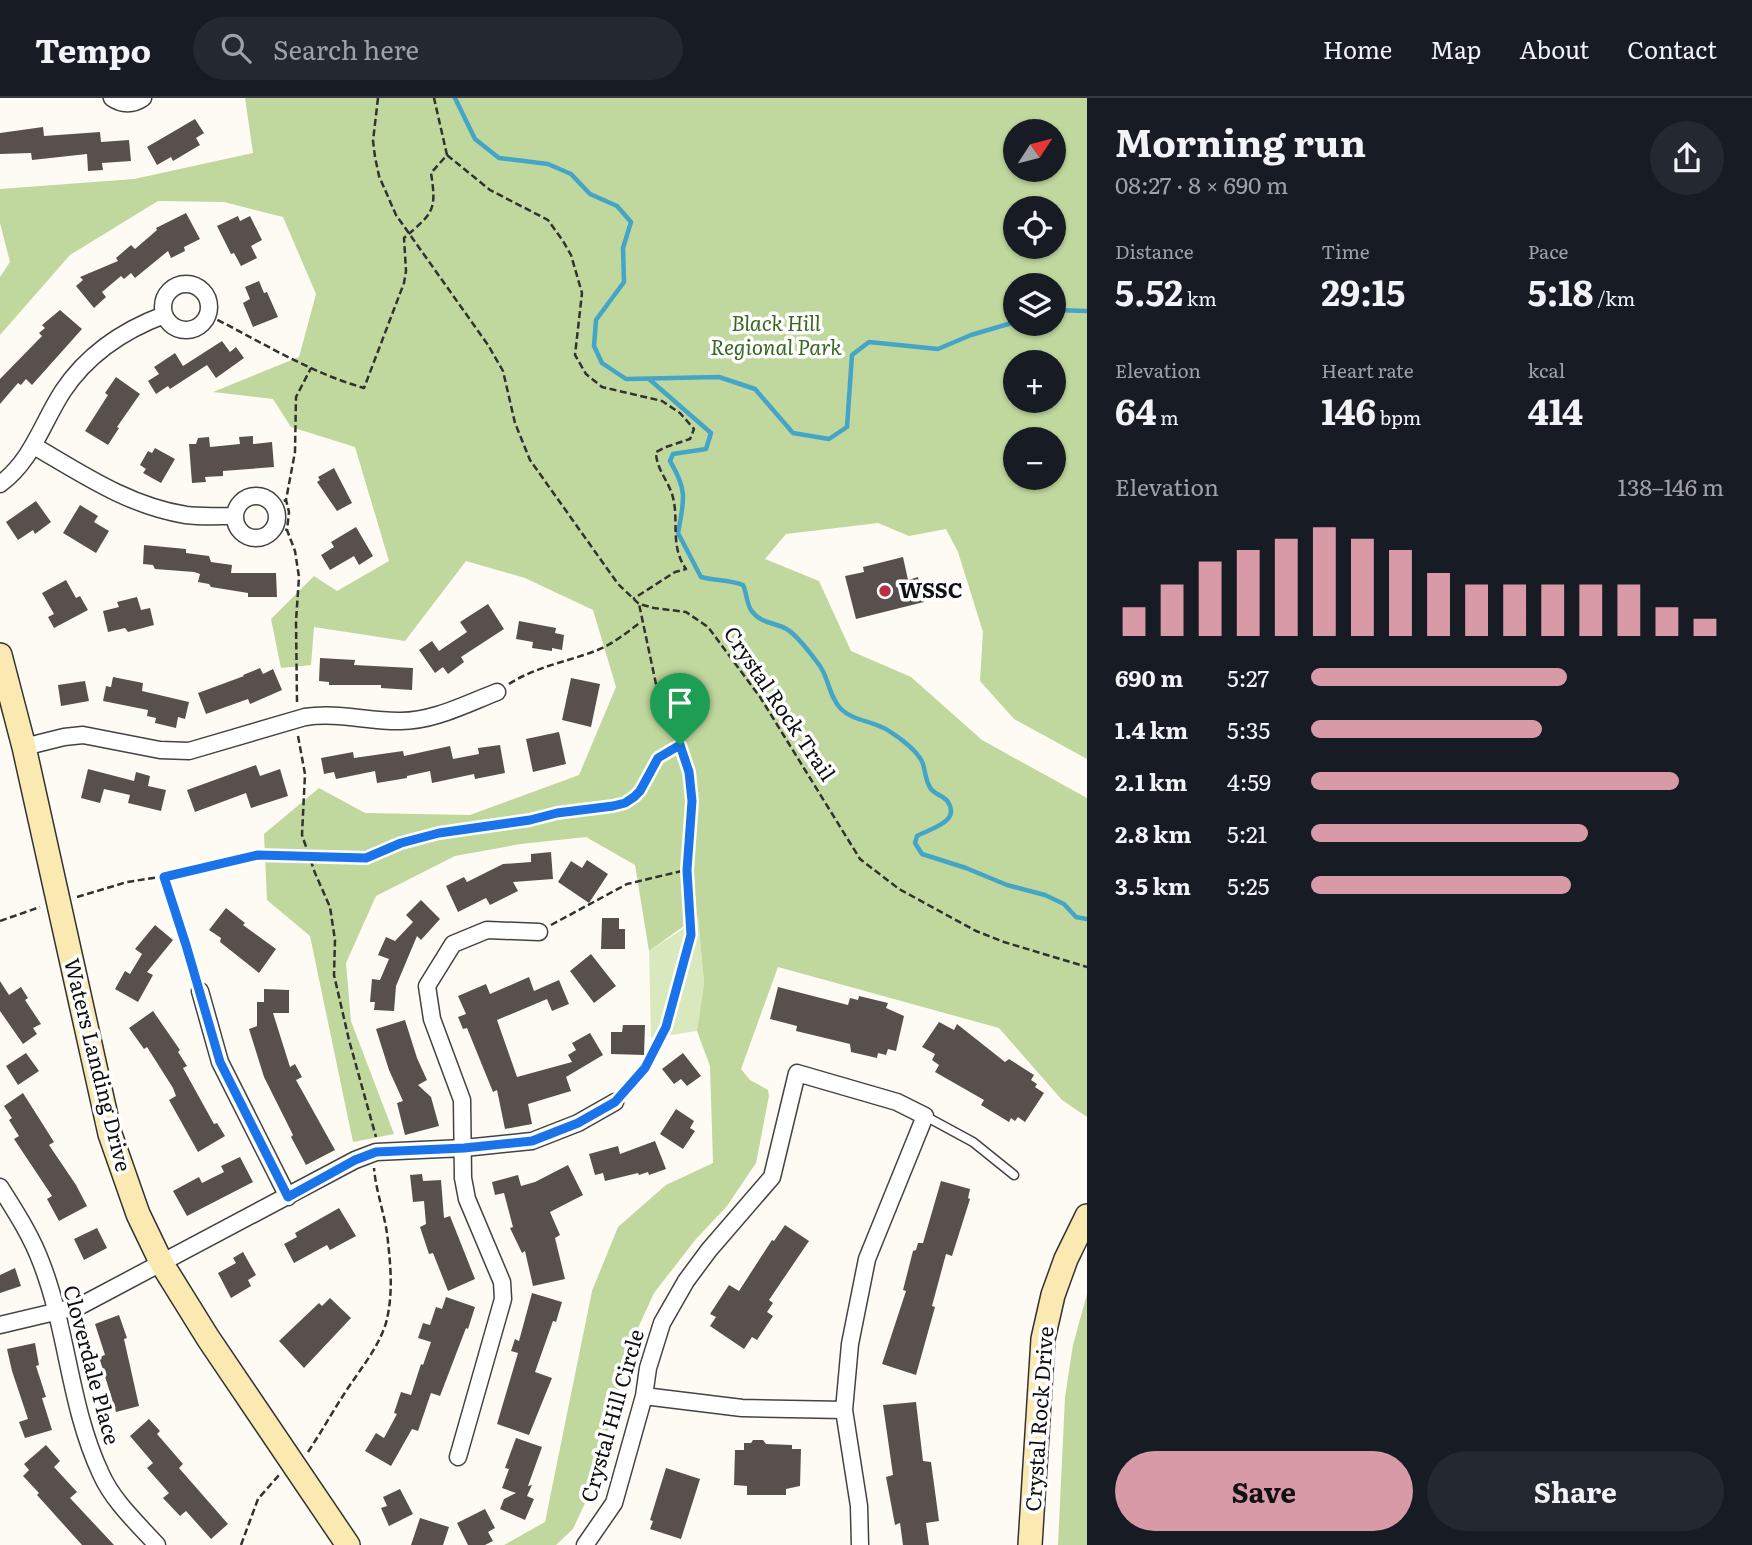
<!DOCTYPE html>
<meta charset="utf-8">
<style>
body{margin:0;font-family:Literata,serif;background:#242831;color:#f1f3f6;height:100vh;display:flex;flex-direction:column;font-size:26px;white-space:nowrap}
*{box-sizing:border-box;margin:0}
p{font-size:23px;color:#9ea1a6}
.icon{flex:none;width:38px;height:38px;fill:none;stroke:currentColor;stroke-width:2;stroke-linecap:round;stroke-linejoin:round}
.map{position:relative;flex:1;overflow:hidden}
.drawer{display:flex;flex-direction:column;background:#171b24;width:665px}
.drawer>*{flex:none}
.needle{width:46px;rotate:54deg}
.fabs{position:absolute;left:1003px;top:21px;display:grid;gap:14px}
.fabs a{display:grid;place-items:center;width:63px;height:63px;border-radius:50%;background:#171b24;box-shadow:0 2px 5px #0004;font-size:35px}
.pin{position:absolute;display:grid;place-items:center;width:60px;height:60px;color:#fff;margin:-72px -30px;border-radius:50% 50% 50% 0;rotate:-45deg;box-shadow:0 0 7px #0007}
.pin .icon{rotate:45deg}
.round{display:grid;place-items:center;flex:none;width:74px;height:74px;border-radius:37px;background:#242831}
.head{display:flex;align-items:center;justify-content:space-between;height:119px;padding:0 28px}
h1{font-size:38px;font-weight:700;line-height:52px}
.figures{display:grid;grid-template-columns:repeat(3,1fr);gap:10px;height:119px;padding:7px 28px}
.figures div{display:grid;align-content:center}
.figures b{font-size:35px;font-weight:700}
.figures small{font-size:19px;font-weight:400}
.figures p{font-size:19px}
.chart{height:196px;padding:14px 28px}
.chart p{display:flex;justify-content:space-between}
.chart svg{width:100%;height:126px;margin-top:7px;stroke:#d99aa8;stroke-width:6}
.action{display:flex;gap:14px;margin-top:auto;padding:14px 28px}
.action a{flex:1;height:80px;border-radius:42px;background:#d99aa8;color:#111;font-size:28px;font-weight:700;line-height:80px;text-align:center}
.action a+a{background:#242831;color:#f1f3f6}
ul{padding:0 28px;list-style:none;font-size:23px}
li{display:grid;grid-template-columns:112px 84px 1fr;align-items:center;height:52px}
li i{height:18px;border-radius:9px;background:#d99aa8}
header{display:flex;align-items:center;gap:42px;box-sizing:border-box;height:98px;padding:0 35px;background:#171b24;border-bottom:2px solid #363941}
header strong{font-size:33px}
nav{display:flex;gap:38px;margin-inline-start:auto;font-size:24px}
.search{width:490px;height:63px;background:#242831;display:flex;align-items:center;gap:18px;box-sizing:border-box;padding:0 24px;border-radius:38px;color:#9ea1a6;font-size:26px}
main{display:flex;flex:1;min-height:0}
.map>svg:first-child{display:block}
</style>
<header>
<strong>Tempo</strong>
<div class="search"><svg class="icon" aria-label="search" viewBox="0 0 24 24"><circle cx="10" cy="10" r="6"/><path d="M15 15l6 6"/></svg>Search here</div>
<nav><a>Home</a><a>Map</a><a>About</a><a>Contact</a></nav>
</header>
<main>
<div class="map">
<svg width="1087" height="1447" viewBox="0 0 1087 1447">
<rect width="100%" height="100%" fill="#fefbf4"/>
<path fill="#dae8be" d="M698,817L704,885L697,933L651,940L649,853L683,831Z"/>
<path fill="#c0d89e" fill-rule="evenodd" d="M245,0H1087V661L1014,621L980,583L983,534L958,454L946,431L909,438L878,425L786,436L765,461L819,483L851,553L911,579L982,642L1087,700V1019L1062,1002L999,930L778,869L741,971L750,982L768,992L769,998L756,1065L727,1108L696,1141L654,1195L633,1241L593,1388L573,1431L556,1447H504L545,1424L592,1193L618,1129L666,1087L713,1065L710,968L697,933L704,885L698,818L649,853L635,767L586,739L521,746L455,758L376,798L346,865L351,923L394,1036L353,1044L310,838L267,802L264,736L319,690L365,715L470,717L579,677L616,589L593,512L525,480L466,463L405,543L314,529L311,567L281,570L271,521L314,478L337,493L389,463L355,349L291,329L273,301L213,294L299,259L316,196L283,119L224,104L158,103L70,157L0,237V179L10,164L0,125V91L134,81L253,55ZM1015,33H1054V72H1015ZM1015,110H1054V149H1015ZM1015,187H1054V226H1015ZM1015,264H1054V303H1015ZM1015,341H1054V380H1015Z
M1087,1196V1447H1058L1065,1299L1073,1247Z"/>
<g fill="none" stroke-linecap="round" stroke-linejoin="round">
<path stroke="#45a5c7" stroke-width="4.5" d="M455,0L475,41L499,60L548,66L571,76L590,96L617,108L631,124L623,150L624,184L596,222L594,248L602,265L626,281L719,279L755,291L793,335L829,341L847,329L852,257L869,244L938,251L971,237L1015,224
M1054,212L1087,213
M649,281L711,335L706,351L673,356L670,363C688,393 684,402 678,435L701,479C715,483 728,481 743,487C747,495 746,504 751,512C761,527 777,524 788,532C796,537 811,556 817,564C829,577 828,598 841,611C853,623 874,623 889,633C900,640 919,654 923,666C926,676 925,682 931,691C936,697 944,698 948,704C961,724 929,731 917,738L915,745L922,756L966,770L1007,787L1045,797L1064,806L1076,819L1087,821"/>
</g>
<path fill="#58504d" d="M195,21L204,35L196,40L200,47L173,63L171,59L157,67L147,49Z
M43,29L44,38L100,34L101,44L129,42L131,63L102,65L103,72L88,73L87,56L32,62L31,55L0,56V35Z
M186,115L200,141L184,149L185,153L171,160L168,153L135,180L131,175L124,181L121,178L102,194L106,199L94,210L76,188L83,182L80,179L118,163L116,160L131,147L135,151L157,132L156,130Z
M238,118L240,123L250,118L262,142L251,148L257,160L241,168L234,155L231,156L217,128Z
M259,183L264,195L267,194L278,219L253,229L243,205L250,201L245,189Z
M60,212L82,231L32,287L26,281L21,287L18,285L0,306V281L42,238L39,235L45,230L42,227Z
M222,243L230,254L236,249L244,260L216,280L207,267L170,291L168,288L156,296L148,283L159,276L154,269L175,255L183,268Z
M116,279L140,296L117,329L119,330L108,347L85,333L108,297L105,295Z
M253,338V346L272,344L274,369L223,373V378L205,379L206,384L192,385L189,346H196L198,340L209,339L210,349L240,346L239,339Z
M155,350L175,361L161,385L143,375L146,371L140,367L148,353L152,355Z
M334,370L352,405L337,413L317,384L320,382L318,379Z
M36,403L51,424L35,436L33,432L18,442L6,424Z
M80,407L98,418L94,424L109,433L96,455L63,435Z
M356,429L373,458L359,467L354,458L330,472L321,457L334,449L331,444Z
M144,447L186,451V455L209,458L211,464L232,467L231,475H276L277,499H248V495L211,489L209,486L198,484L200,476L194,474L155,471L153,467L143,466Z
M903,459L908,482L918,479L924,504L856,521L845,478L864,474L863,469Z
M66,482L76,500L80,498L88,512L54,530L48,519L54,516L42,495Z
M137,499L141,512L150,510L154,527L128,534L125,530L108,534L103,513L119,509L117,504Z
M488,506L504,531L461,559L464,564L448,576L443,569L435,575L419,552L432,543L439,553L467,534L460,524Z
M519,523L556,530L555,535L564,537L562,552L552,550V553L532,550L533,544L516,541Z
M320,560L355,562L354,567L413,570L412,592L381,590V587H329V584L319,583Z
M260,570L263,576L273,571L282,592L250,606L248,601L206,616L198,595L244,578L243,577Z
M113,579L143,585L142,593L189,604L185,621L178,619L176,630L155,625L156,620L147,618L148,612L103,603L106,588L111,589Z
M571,580L600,586L591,629L562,622Z
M85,583L89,603L61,608L58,587Z
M559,634L566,666L533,674L526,641Z
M500,647L505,675L475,681L474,676L432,685L430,673L407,678V680L377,685L375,673L336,681L334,674L324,676L321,660L353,654L354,660L403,653L404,658L450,648L453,661L479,656L478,650Z
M256,667L260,678L280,671L288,698L251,710L246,695L195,714L187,692Z
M88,671L134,683L136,674L150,678L148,688L166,692L161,713L128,705L130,697L104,691L100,705L81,700Z
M551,754L553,781L513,784L518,793L490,807L486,800L458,814L446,788L464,779L467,784L503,766L531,764V756Z
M587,762L608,776L589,805L558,784L571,763L582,770Z
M421,802L440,821L421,842L417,838L396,888L394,913L374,912L375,904H370L372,881L380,882L389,861L378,857L386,839L395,843L413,824L406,817Z
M226,810L245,825L243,827L276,851L259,875L220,844L221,840L209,832Z
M602,820H619V831H625V851H601Z
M155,827L173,842L147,874L153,877L138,904L115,891L125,873L130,876L142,856L135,851Z
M591,856L616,888L594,905L570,873Z
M529,879L534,893L559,882L569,906L552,913L547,901L497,922L517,979L572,964L568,957L576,952L572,945L590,935L603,957L566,979L571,993L528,1006L532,1026L505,1031L497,992L493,994L467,930L463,931L458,919L466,916L458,898L486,886L490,896Z
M0,883L9,897L21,889L28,900L25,902L41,926L33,930L37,936L23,946L0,913Z
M778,889L848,907L850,900L858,902L859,898L888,905L886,910L904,918L896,953L888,951L886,957L878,955L877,960L851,954L850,946L796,933L797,928L770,921Z
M264,891L289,892V915H273L290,969L295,966L302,979L296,982L335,1052L306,1067L291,1039L293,1037L264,979L249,931L257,928V904H264Z
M153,913L180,952L178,954L187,968L183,970L214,1026L217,1025L225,1038L198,1054L169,1002L176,998L173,990L147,949L144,951L129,930Z
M405,922L417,960L427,982L418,987L431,999L439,1028L405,1037L397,1005L403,1003L389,972L376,931Z
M939,924L954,932L957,926L1005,964L1009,961L1034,977L1031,982L1037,986L1035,989L1044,995L1025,1024L1018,1019L1015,1023L1011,1020L1009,1024L981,1007L984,1002L935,974L939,967L932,962L935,956L922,949Z
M623,927H645L644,957L611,956V934H622Z
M26,955L39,973L18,987L6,968Z
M683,955L701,978L687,988L681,981L674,986L662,971Z
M23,995L54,1044L49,1047L76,1087L87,1108L59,1123L47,1101L52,1098L14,1041L19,1038L9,1022L12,1020L4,1008Z
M676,1011L694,1023L690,1030L695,1033L683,1051L660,1036Z
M655,1043L666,1071L649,1077L648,1074L639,1077L638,1075L605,1083L603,1075L595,1077L589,1056L618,1048L620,1056Z
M240,1059L253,1084L187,1118L173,1093L199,1079L202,1085L224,1074L221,1068Z
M568,1067L583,1097L550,1114L560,1137L555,1140L565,1181L533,1188L525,1153L522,1155L510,1130L513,1129L504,1095L495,1097L492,1084L518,1077L521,1088L535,1084Z
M422,1076L423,1083L441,1082L444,1120L450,1118L475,1181L448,1193L433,1155L429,1156L420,1129L426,1126L424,1103L413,1104L410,1077Z
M941,1083L970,1091L968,1100L970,1101L952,1158L946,1156L932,1208L935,1209L916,1277L882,1266L906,1193L903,1192L913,1153L916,1152L918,1145H923Z
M339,1110L356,1138L330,1152L327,1147L294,1165L284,1146L297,1139L295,1135Z
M785,1127L809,1143L769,1202L773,1205L767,1214L773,1218L757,1242L752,1239L744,1251L710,1228L716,1219L710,1216L729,1187L739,1193L772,1142L774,1143Z
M97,1130L107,1150L84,1162L74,1141Z
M243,1154L256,1177L248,1182L251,1188L231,1200L218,1175L236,1165L233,1160Z
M15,1170L21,1188L0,1195V1177Z
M532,1195L562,1204L556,1224L553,1223L535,1274L552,1280L529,1337L497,1326L518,1255L511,1253L515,1241L519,1243Z
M446,1199L475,1209L468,1231L466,1230L440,1298L431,1295L418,1333L412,1331L391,1368L365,1353L376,1335L384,1340L397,1316L394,1315L401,1294L411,1297L421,1266L423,1267L431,1244L418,1240L423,1225L430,1227L436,1209L442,1211Z
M330,1200L351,1220L304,1270L279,1243L319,1205L322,1208Z
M119,1217L127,1240L124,1241L139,1308L116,1314L99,1259L105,1257L95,1226Z
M35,1245L39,1267L36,1268L46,1299L42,1300L52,1332L25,1340L19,1324L28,1321L12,1273L7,1251Z
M916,1304L923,1363L931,1364L939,1423L926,1425L929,1447H903L900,1425L895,1427L886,1379L893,1377L883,1307Z
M149,1321L160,1333L157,1336L183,1366L179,1370L228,1426L211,1441L186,1413L180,1418L163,1400L169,1395L147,1370L153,1365L130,1338Z
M516,1340L542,1349L528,1388L532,1387L527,1398L534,1401L525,1422L500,1411L504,1401L516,1395L502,1390L509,1371L505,1370Z
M753,1342H763L766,1346L792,1347V1351H801L800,1388L786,1391V1397H747V1388L734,1387L735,1352H744V1345H751Z
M46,1347L60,1363L54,1369L77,1394L70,1400L114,1447H82L37,1397L39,1395L23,1378L29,1372L24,1366Z
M666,1370L700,1381L681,1441L650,1431L653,1423L650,1422Z
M400,1391L413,1416L389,1428L381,1410L387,1408L383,1399Z
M485,1411L495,1430L488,1434L493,1443L485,1447H468L457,1425Z
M420,1420L449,1429L443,1447H411Z"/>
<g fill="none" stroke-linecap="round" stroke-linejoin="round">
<g stroke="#434343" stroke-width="11">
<path id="lane" d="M925,1018L973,1044L1014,1077"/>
</g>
<g stroke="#434343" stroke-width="19">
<path id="street" d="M112,0C122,7 133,7 143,0
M163 209a23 23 0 1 1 46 0a23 23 0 1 1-46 0Z
M34,348C82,376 129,408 186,417C201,419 218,418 234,418
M0,386C32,363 42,325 63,293C87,257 124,232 164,217
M235 419a21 21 0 1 1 42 0a21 21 0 1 1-42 0Z
M24,649L64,639L83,637L160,652L189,653L305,619C337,614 366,623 398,623C432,624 466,606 497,594
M200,893L220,964L288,1099
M0,1089C15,1113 31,1137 41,1164C68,1233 69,1308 101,1376C113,1403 137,1425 157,1447
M0,1227L80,1208L355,1062L376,1054L464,1050L532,1043L578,1025L615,1004
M644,1298L742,1310L844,1312
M458,1359L503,1201L502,1184L467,1101L463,1080L462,1002L432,921L427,888L453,846L487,832L539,834
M585,1447L614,1405L644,1298L648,1270L662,1225L686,1183L709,1152L772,1079L797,975L897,1004L925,1018L867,1161L850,1246L844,1312L859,1408L860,1447"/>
</g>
<g stroke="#323232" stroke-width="26">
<path id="secondary" d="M0,557L24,649L110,1036L138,1116L162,1166L208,1240L348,1447
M1030,1447L1043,1241L1053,1197L1066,1161L1087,1118"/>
</g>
<path stroke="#323232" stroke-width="2.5" stroke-dasharray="7 3.5" stroke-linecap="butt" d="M378,0L373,43L375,59L379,78L396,117L488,247L503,273L515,325L530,362L618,486L639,506L654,510L686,514L708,529L760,599L860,761L899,791L976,833L1004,844L1087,869
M447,57L490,92L548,122L563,143L571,157L582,195L575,257L586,276L602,289L662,303L680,315L694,331L690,341L666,349L656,354C656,370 667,381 672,396C680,421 669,447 686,471L675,474L633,501
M208,217C260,243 308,274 364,290L404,185L406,173L404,140C433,115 437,113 431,75L447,57L434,0
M274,407L286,402
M275,429L287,432
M509,586C535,569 566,564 595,553C612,547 626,535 641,524
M297,604L296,523L299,479L295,453L287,432L289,414L286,402L295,354L296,299L311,270
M298,638L305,676L302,737L315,775L330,809L335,842L334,877L349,942L376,1039
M164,779L196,879
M77,799L127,784L193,774L258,757L367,760L401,745L468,729L494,727L557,715L613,708L625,705L634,699L658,661L680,647
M0,823L40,809
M551,827L627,786L686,772
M624,993L645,970L660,943L685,865L692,824L686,772L687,750L693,717L689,674L676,632L656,586L639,506
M308,1354C322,1333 334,1311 348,1290C362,1269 378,1250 386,1225C393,1198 391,1171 388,1144C386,1119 376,1095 374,1070
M241,1447L258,1401L279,1377"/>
<use href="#lane" stroke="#fff" stroke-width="8"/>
<use href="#street" stroke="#fff" stroke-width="16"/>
<use href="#secondary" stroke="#fbe9b2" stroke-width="23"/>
</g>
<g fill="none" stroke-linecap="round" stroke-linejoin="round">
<g stroke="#fff" stroke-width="14">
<path id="route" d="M680,647L689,674L692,703L687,772L691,837L666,929L645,970L615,1004L578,1025L532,1043L464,1050L376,1054L355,1062L288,1099L220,964L186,847L164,779L258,757L366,760L401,745L439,735L530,722L557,715L613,708L625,705L634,699L640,693L658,660Z"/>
</g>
<use href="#route" stroke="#1a73e8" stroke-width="9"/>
</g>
<circle fill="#bb2e48" stroke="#fff" stroke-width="2.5" cx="885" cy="493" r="7"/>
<g text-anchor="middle" stroke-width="7" stroke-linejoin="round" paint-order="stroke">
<g font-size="21" font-style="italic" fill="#3a6622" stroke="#fff">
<text x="776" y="233">Black Hill<tspan x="776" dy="24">Regional Park</tspan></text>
</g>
<g font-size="21" font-weight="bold" fill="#101010" stroke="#fff" text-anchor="start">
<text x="899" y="500">WSSC</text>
</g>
<g font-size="21" fill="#101010" stroke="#fff">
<text transform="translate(779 606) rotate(56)" y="7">Crystal Rock Trail</text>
<text transform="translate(97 967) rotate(76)" y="7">Waters Landing Drive</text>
<text transform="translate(91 1267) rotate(75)" y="7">Cloverdale Place</text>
<text transform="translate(613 1318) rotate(-74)" y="7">Crystal Hill Circle</text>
<text transform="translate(1040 1321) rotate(-86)" y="7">Crystal Rock Drive</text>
</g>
</g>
</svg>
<div class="fabs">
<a><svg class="needle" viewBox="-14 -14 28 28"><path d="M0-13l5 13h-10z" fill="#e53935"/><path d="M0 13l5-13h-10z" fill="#9ea1a6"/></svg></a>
<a><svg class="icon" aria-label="locate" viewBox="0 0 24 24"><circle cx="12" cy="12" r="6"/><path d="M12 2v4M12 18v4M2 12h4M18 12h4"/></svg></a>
<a><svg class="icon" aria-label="layers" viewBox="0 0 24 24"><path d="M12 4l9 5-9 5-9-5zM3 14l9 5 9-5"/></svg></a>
<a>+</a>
<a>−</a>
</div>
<div class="pin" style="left:680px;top:647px;background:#1e9e55"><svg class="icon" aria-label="arrive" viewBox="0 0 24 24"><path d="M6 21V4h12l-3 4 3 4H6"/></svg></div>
</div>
<section class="drawer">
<div class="head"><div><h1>Morning run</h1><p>08:27 · 8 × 690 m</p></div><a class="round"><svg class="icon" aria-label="share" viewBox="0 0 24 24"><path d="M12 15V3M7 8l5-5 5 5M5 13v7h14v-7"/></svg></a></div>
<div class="figures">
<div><p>Distance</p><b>5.52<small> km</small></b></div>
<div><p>Time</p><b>29:15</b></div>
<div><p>Pace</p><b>5:18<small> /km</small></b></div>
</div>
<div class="figures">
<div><p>Elevation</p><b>64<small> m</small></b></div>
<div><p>Heart rate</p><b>146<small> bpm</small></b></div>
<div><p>kcal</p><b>414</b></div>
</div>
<div class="chart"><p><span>Elevation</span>138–146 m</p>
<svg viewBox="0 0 160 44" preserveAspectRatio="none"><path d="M5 44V34M15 44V26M25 44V18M35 44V14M45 44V10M55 44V6M65 44V10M75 44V14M85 44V22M95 44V26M105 44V26M115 44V26M125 44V26M135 44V26M145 44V34M155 44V38"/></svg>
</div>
<ul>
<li><b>690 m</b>5:27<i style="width:62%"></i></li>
<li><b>1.4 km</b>5:35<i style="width:56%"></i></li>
<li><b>2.1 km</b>4:59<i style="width:89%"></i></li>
<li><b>2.8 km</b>5:21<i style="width:67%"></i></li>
<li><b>3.5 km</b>5:25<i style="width:63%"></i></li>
</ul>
<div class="action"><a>Save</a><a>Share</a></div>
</section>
</main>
